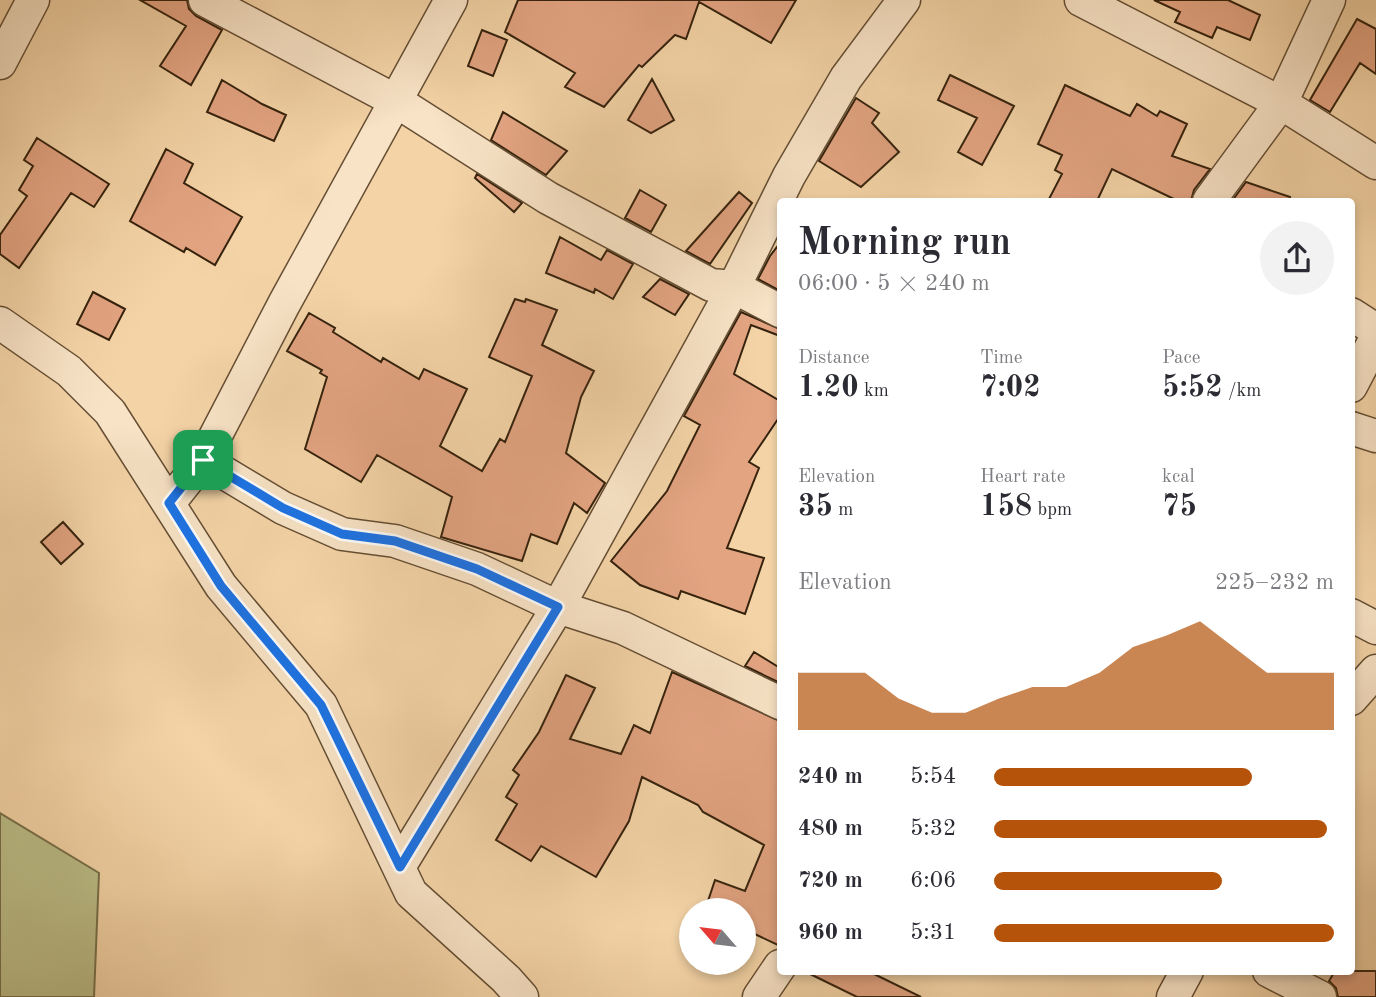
<!DOCTYPE html>
<meta charset="utf-8">
<style>
body{margin:0;font-family:"Old Standard TT",serif;background:#f2f2f3;color:#2b2b33;height:100vh;display:flex;flex-direction:column;font-size:26px;white-space:nowrap}
*{box-sizing:border-box;margin:0}
p{font-size:23px;color:#7c7c81}
.icon{flex:none;width:38px;height:38px;fill:none;stroke:currentColor;stroke-width:2;stroke-linecap:round;stroke-linejoin:round}
.map{position:relative;flex:1;overflow:hidden}
.drawer{position:absolute;left:777px;top:198px;width:578px;height:777px;display:flex;flex-direction:column;background:#fff;border-radius:7px;box-shadow:0 4px 10px #0003}
.drawer>*{flex:none}
.needle{width:46px;rotate:298deg}
.fabs{position:absolute;left:679px;top:898px;display:grid;gap:14px}
.fabs a{display:grid;place-items:center;width:77px;height:77px;border-radius:50%;background:#fff;box-shadow:0 4px 10px #0003;font-size:35px}
.pin{position:absolute;display:grid;place-items:center;width:60px;height:60px;color:#fff;margin:-30px;border-radius:14px;box-shadow:0 4px 10px #0006}
.round{display:grid;place-items:center;flex:none;width:74px;height:74px;border-radius:37px;background:#f2f2f3}
.head{display:flex;align-items:center;justify-content:space-between;height:119px;padding:0 21px}
h1{font-size:38px;font-weight:700;line-height:52px}
.figures{display:grid;grid-template-columns:repeat(3,1fr);gap:10px;height:119px;padding:7px 21px}
.figures div{display:grid;align-content:center}
.figures b{font-size:30px;font-weight:700}
.figures small{font-size:19px;font-weight:400}
.figures p{font-size:19px}
.chart{height:196px;padding:14px 21px}
.chart p{display:flex;justify-content:space-between}
.chart svg{width:100%;height:126px;margin-top:7px;fill:#b45309;opacity:.7}
ul{padding:0 21px;list-style:none;font-size:23px}
li{display:grid;grid-template-columns:112px 84px 1fr;align-items:center;height:52px}
li i{height:18px;border-radius:9px;background:#b45309}
.map>svg:first-child{display:block}
</style>
<div class="map">
<svg width="1376" height="997" viewBox="0 0 1376 997">
<rect width="100%" height="100%" fill="#f4d4a7"/>
<filter id="stains"><feTurbulence type="fractalNoise" baseFrequency=".00286" numOctaves="4"/><feColorMatrix values="0 0 0 0 .2 0 0 0 0 .09 0 0 0 0 .02 0 0 0 .5 -.17"/></filter>
<radialGradient id="worn" r=".72"><stop offset=".6" stop-color="#630" stop-opacity="0"/><stop offset="1" stop-color="#630" stop-opacity=".3"/></radialGradient>
<path fill="#bbbd88" stroke="#78704a" stroke-width="2" d="M0,813L99,873L94,997H0Z"/>
<path fill="#e3a482" stroke="#35220d" stroke-width="2" d="M140,0H187L189,9L196,16L222,30L191,85L160,66L186,26Z
M518,0H796L771,43L699,2L686,39L675,35L642,67L639,65L604,107L565,87L575,73L505,32Z
M1154,0H1228L1260,15L1250,40L1217,27L1212,38L1175,22L1180,12Z
M1357,19L1376,29V74L1360,63L1330,112L1310,100Z
M482,30L507,40L493,76L468,66Z
M950,75L1014,106L982,165L958,152L977,118L938,100Z
M652,79L674,120L651,133L628,120Z
M222,80L262,104L286,115L274,141L207,112Z
M1065,85L1130,116L1137,104L1157,116L1160,111L1187,124L1172,156L1210,169L1194,190L1191,201H1178L1112,169L1097,201H1048L1062,174L1055,170L1062,155L1038,144Z
M856,98L879,113L872,123L899,152L861,187L819,161Z
M503,112L567,151L546,175L491,140Z
M37,138L109,184L94,207L71,193L19,268L0,254V235L27,196L19,190L33,166L24,160Z
M166,149L193,164L184,183L242,217L215,265L186,248L184,252L130,221Z
M477,174L522,203L514,212L475,178Z
M1246,182L1290,197L1289,201H1232Z
M640,190L666,205L651,232L625,218Z
M739,192L752,203L710,264L686,251Z
M560,237L601,260L607,250L633,264L613,299L595,289L594,293L546,273Z
M780,243V291L758,279L770,256Z
M660,279L689,294L675,315L643,297Z
M93,292L125,309L109,340L77,324Z
M515,299L525,302L526,299L557,310L542,345L594,371L581,397L566,453L605,483L587,513L574,503L557,544L531,534L522,561L441,537L452,497L377,455L361,482L305,449L327,377L320,373L322,370L287,351L309,313L335,328L333,332L381,362L383,358L419,379L424,369L467,389L440,446L482,471L500,439L505,442L532,376L489,357Z
M741,312L780,329V336L751,325L734,374L780,401V416L749,462L759,468L727,548L764,558L745,614L681,591L678,599L640,585L611,561L667,491L700,425L684,416Z
M63,522L83,544L61,564L41,542Z
M754,652L780,668V683L745,666Z
M672,672L780,721V946L744,929V910H705L715,880L745,891L764,845L703,812L698,805L642,777L629,821L596,877L541,846L531,861L496,840L517,804L506,797L519,775L513,770L539,732L566,675L595,688L570,739L621,754L634,725L650,733Z
M804,971H868L921,997H857Z
M1335,971H1376V997H1338L1336,988L1329,981Z"/>
<g fill="none" stroke-linecap="round" stroke-linejoin="round">
<g stroke="#654e34" stroke-width="35">
<path id="minor" d="M205,0L396,101L548,198L711,285L734,287L780,311
M1081,0L1281,103L1376,163
M0,63L33,0
M1209,201L1281,103L1329,0
M1351,314L1376,330
M0,323L69,371L110,412L221,586L321,705L411,893L506,979L522,997
M1351,386L1376,338
M1351,428L1376,436
M203,460L283,508L342,534L395,541L477,569L558,607L623,628L780,703
M169,503L203,460L284,304L451,0
M1351,615L1376,628
M1351,699L1376,671
M399,867L558,607L734,287L789,176L846,78L904,0
M1269,971L1320,997
M759,997L780,966
M1173,997L1187,971"/>
</g>
<use href="#minor" stroke="#f8e3c6" stroke-width="32"/>
</g>
<g fill="none" stroke-linecap="round" stroke-linejoin="round">
<g stroke="#fff" stroke-width="14">
<path id="route" d="M203,460L283,508L342,534L395,541L477,569L558,607L400,867L321,705L221,586L169,503Z"/>
</g>
<use href="#route" stroke="#1a73e8" stroke-width="9"/>
</g>
<rect width="100%" height="100%" filter="url(#stains)"/>
<rect width="100%" height="100%" fill="url(#worn)"/>
</svg>
<div class="fabs">
<a><svg class="needle" viewBox="-14 -14 28 28"><path d="M0-13l5 13h-10z" fill="#e53935"/><path d="M0 13l5-13h-10z" fill="#7c7c81"/></svg></a>
</div>
<div class="pin" style="left:203px;top:460px;background:#1e9e55"><svg class="icon" aria-label="arrive" viewBox="0 0 24 24"><path d="M6 21V4h12l-3 4 3 4H6"/></svg></div>
<section class="drawer">
<div class="head"><div><h1>Morning run</h1><p>06:00 · 5 × 240 m</p></div><a class="round"><svg class="icon" aria-label="share" viewBox="0 0 24 24"><path d="M12 15V3M7 8l5-5 5 5M5 13v7h14v-7"/></svg></a></div>
<div class="figures">
<div><p>Distance</p><b>1.20<small> km</small></b></div>
<div><p>Time</p><b>7:02</b></div>
<div><p>Pace</p><b>5:52<small> /km</small></b></div>
</div>
<div class="figures">
<div><p>Elevation</p><b>35<small> m</small></b></div>
<div><p>Heart rate</p><b>158<small> bpm</small></b></div>
<div><p>kcal</p><b>75</b></div>
</div>
<div class="chart"><p><span>Elevation</span>225–232 m</p>
<svg viewBox="0 0 160 44" preserveAspectRatio="none"><path d="M0 44V24L10 24L20 24L30 33L40 38L50 38L60 33L70 29L80 29L90 24L100 15L110 11L120 6L130 15L140 24L150 24L160 24V44z"/></svg>
</div>
<ul>
<li><b>240 m</b>5:54<i style="width:76%"></i></li>
<li><b>480 m</b>5:32<i style="width:98%"></i></li>
<li><b>720 m</b>6:06<i style="width:67%"></i></li>
<li><b>960 m</b>5:31<i style="width:100%"></i></li>
</ul>
</section>
</div>
